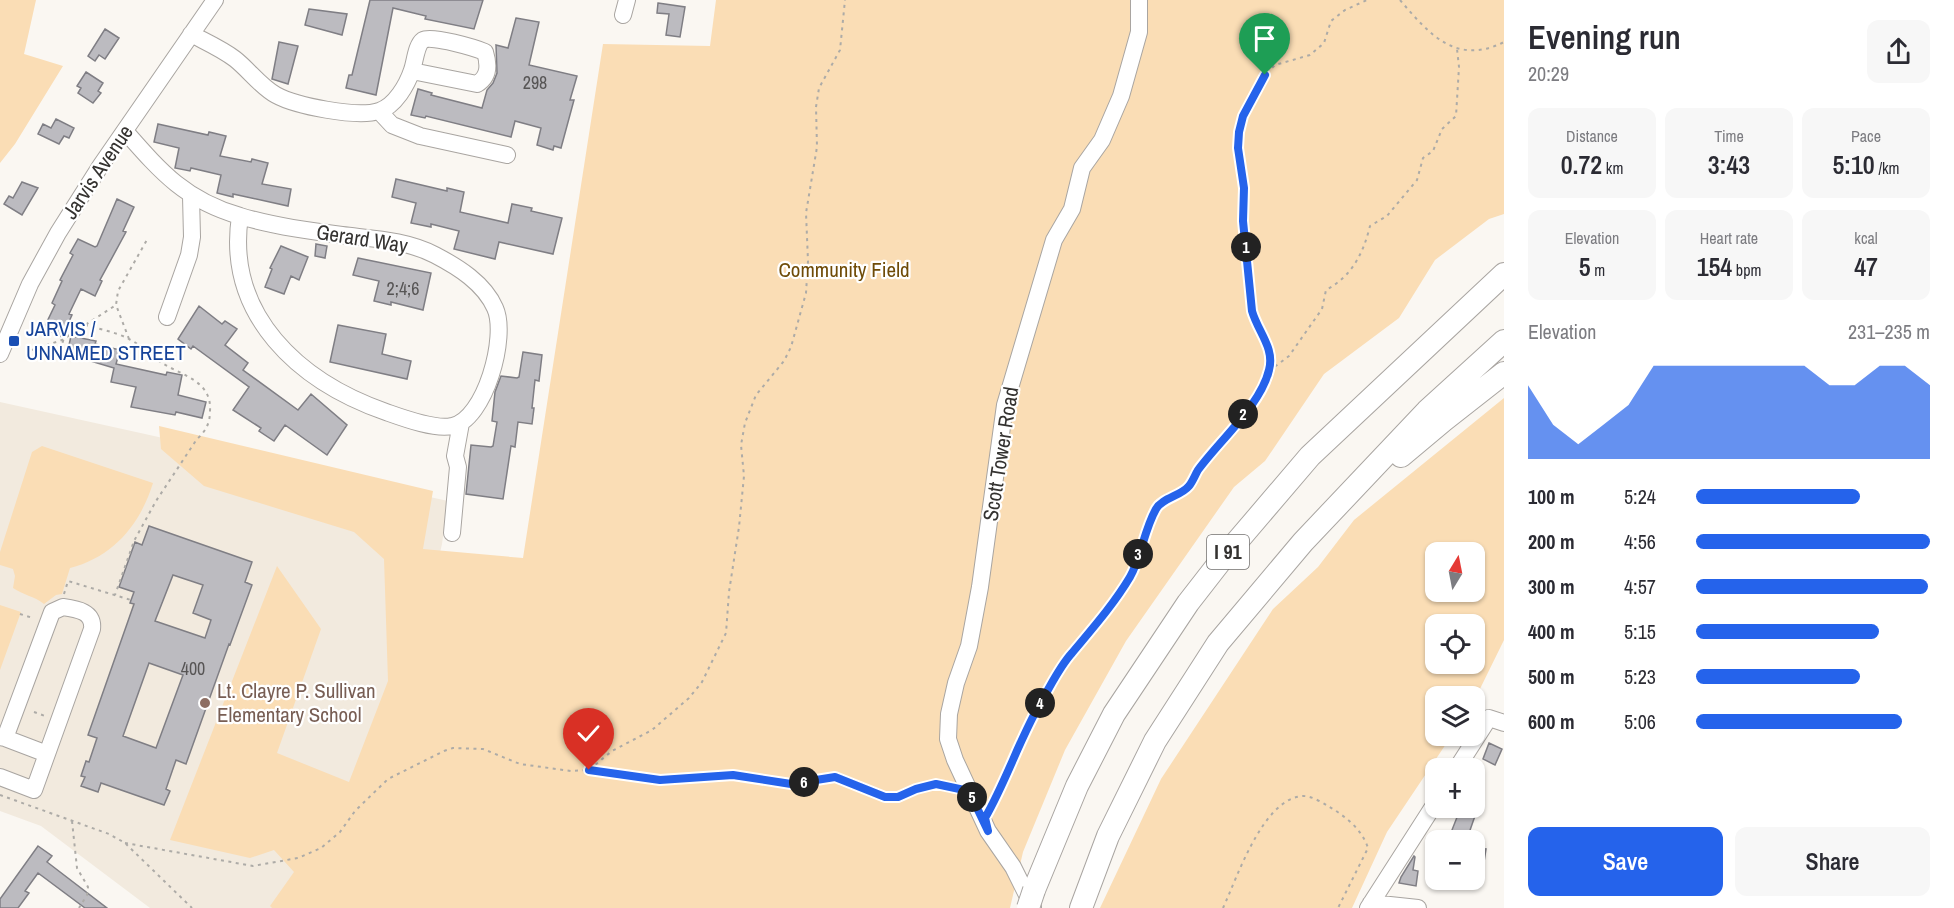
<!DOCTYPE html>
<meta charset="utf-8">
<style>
body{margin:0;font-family:"Archivo Narrow",sans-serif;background:#f7f7f7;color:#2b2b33;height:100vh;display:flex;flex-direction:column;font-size:22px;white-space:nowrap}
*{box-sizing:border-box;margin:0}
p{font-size:20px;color:#7c7c81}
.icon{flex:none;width:33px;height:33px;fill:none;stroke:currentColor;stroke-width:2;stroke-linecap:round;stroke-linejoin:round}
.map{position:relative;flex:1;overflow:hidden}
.drawer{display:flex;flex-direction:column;background:#fff;width:450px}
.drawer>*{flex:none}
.needle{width:39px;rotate:10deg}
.tools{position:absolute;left:1425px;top:542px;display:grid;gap:12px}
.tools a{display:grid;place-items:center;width:60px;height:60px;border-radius:12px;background:#fff;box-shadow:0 2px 4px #0004;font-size:30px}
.pin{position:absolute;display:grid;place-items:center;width:51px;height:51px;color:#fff;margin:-62px -26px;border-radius:50% 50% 50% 0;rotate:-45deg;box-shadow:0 0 6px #0007}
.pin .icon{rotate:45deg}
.km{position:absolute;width:30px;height:30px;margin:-15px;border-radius:50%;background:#222;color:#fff;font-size:16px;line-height:30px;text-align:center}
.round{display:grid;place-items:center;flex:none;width:63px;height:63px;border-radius:12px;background:#f7f7f7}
.headline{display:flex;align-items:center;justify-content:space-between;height:102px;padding:0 24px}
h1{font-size:33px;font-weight:600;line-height:45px}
.figures{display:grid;grid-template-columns:repeat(3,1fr);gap:9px;height:102px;padding:6px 24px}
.figures div{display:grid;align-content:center;border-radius:12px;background:#f7f7f7;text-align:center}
.figures b{font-size:26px;font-weight:600}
.figures small{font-size:16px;font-weight:400}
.figures p{font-size:16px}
.chart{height:168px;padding:12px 24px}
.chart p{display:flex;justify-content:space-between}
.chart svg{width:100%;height:108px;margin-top:6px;fill:#2563eb;opacity:.7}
.primary-button{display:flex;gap:12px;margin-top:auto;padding:12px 24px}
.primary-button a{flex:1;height:69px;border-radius:12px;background:#2563eb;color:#fff;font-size:24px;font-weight:600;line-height:69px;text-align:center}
.primary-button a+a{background:#f7f7f7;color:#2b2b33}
ul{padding:0 24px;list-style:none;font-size:20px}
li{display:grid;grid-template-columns:96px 72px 1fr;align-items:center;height:45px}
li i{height:15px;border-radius:8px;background:#2563eb}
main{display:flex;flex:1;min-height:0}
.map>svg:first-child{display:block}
</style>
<main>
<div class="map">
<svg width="1504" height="908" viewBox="0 0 1504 908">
<rect width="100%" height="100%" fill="#faf7f2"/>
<path fill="#f2eade" d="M0,402L448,501L442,544L430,596L307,908H150L41,826L0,811Z"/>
<path fill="#faddb5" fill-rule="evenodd" d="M0,0H36L24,54L63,66L15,144L0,163Z
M716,0H1504V214L1489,219L1435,260L1399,318L1324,374L1265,461L1234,487L1126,641L1065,750L1023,852L1010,908H272L270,906L294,872L274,850L250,858L170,840L277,566L321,629L277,753L349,782L388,681L384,559L354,532L204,486L161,449L159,426L433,491L423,549L523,558L603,44L710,46Z
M1504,398V640L1475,699L1474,696H1436V735H1452L1387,832L1352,908H1100L1161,779L1273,609L1318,567L1354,520ZM1436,552H1474V591H1436ZM1436,624H1474V663H1436Z
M42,446L153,483C140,525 113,557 70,568L62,594L56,595L44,604C34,596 23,595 13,588L15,576L13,569L0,565V552L32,452Z
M0,605L21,612L0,670Z"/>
<path fill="#bcbbc0" stroke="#7f7e84" stroke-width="1.5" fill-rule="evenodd" d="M370,0H483L474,29L425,19L426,16L393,8L376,95L346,88L349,75H352Z
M658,3L685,7L680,37L666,35L669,14L657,13Z
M309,9L347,14L342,35L305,25Z
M516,18L539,22L529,65L577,76L570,100H574L561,148L554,146L553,150L537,145L541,128L515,121L511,137L426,116L425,118L411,115L418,89L432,93L431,95L482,108L487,90L493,83L497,73L496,45L508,48Z
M105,29L119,38L105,59L99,55L95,61L88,56Z
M279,42L298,46L288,84L272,79Z
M86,72L103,83L98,91L101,93L93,103L78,93L81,88L77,86Z
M56,119L74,128L69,138L64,136L59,144L38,134L43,124L51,128Z
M158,124L208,135L209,132L226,136L220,156L251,162L252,159L268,163L262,184L291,189L288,206L233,194V197L217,193L221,175L191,168L190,171L175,168L179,148L154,142Z
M396,179L447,191V188L464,192L460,212L508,223L512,204L532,208L531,211L562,218L553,254L499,242L495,259L454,249L459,231L431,224V227L411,223L416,203L392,197Z
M22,182L38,188L22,215L4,204L9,196L13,198Z
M117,199L134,207L123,231L126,232L100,280L102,281L95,296L81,289L69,314L72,315L62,337L44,328L55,305L52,303L62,281L60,280L73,255L70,253L78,239L95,247L97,246Z
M316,244L327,246L325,258L315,256Z
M281,246L308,257L299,280L291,276L284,294L265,287L272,269L270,268Z
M358,258L431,273L423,310L391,302V305L374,301L379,281L353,275Z
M199,306L222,324L225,321L237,329L225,345L248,363L243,370L298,410L311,394L347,425L327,455L285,425L274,441L259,431L261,428L233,410L249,387L193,346L191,349L178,339Z
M338,325L386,334L382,354L411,361L407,379L330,362Z
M71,336L96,341L95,344L120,350L116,364L166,375L167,372L182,375L178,395L206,402L202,418L176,412L175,415L131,407L136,387L111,382L114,368L67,354Z
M523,352L542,355L539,381L535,380L532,408H534L532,424L518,422L515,447L511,446L503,499L466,494L471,445L491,447L493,446L497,422L492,421L495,392L501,376L517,378L519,377Z
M149,526L252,562L245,582L252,585L230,645L229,644L186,764L176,760L166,789L170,791L164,805L101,783L98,792L81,786L85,777L81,776L86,761L89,762L97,738L88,735L134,604L130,603L134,592L119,587L135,542L142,545ZM173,575L203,585L193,613L211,620L205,638L155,621ZM149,663L183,675L156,748L123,736Z
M1489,743L1502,749L1495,765L1483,759Z
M1461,807L1477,810L1468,836L1452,830Z
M38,846L52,856L47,862L107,908H85L38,873L25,891L29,893L18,908H0V899Z
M1474,848L1486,849L1484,862L1474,860Z
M1414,856L1415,857L1413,870L1418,871L1416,886L1399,883L1401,877Z"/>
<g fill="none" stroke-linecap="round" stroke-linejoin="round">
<g stroke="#a9a5a1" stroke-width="18">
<path id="minor" d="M623,15L627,0
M191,34C206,42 222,49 235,59C249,70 261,87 276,95C296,106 357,118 379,111C395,106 407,85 412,70C415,62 416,45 423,40C432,35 475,48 485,52C489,65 489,77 477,84L412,71
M379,111L392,125L420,136L507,155
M125,131C161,172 185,200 240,216C225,316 300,382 386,412C403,418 435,430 452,426C485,420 508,336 495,308C484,283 458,267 435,255C406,240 374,239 342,235C308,231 273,226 240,216
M167,317L189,255L192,237L191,196
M0,354L30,284L58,233L101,165L215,0
M452,533L458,467L455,456L461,423
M0,737L5,738L52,612L63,607C78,609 94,612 92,629L34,790L0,777
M5,738L47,754
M1457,768L1489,718L1504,723
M1371,903L1418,908
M1033,907L1013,867L988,831L955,760L948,739L949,714L956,683L969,646L980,587L1005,405L1054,240L1072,209L1082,168L1102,140L1121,96L1139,32V0
M1368,908L1436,802"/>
</g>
<g stroke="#a9a5a1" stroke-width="24">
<path id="highway" d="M1401,456L1444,420L1504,373
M1034,890L1077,786L1114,714L1188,603L1223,558L1310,456L1504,274
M1081,908L1108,836L1155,741L1218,643L1303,542L1427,411L1504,341"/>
</g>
<path stroke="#adaba7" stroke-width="2" stroke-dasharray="3 4.5" stroke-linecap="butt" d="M1400,0C1429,34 1456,66 1504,42
M85,325C99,329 116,332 129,339C141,345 151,356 162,363C183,376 212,381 210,411C210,423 206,431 197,439L156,501L134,541L115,595
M129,339L116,305L118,291L148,238
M32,350L62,340L116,305
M58,357L64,338
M1269,371L1289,356L1322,309L1326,290C1352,276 1363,254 1370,226L1387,216L1417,180L1423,158L1433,151L1442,129L1456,116L1459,67L1457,49
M64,594L68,581L131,600
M20,614L33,618
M34,712L45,716
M590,770L660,780L733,775L791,784L835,778L885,797H898L916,789L936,785L951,787
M0,795L109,834L125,843L192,908
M992,805L1028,725L1044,696L1070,654L1089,634L1131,576L1143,540L1157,507L1188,487L1198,470L1227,437L1260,391L1269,371L1271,356L1268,345L1256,324L1252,311L1243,221L1244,188L1238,148V132L1243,116L1265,75L1275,65L1310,55L1324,43L1331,21L1345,10L1367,0
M72,821L77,868L88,887L87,895L79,908
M125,843L253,866L298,858L321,848L340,832L355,811L388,779L444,751L453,748L483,749L520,764L571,771L589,770L612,751L652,730L689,698L702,682L726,633L729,592L739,527L744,476L741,445L745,423L756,395L784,361L791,347L806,293L808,261L806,213L817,147L816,107L819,88L840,50L845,0
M1223,908C1237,878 1263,798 1303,796C1312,796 1321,802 1328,806C1345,816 1362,829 1368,848L1338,908"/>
<use href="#minor" stroke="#fff" stroke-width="16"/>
<use href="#highway" stroke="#fff" stroke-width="22"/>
<g stroke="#a9a5a1" stroke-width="24" stroke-linecap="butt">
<path id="highway-bridge" d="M1028,908L1034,890"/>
</g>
<use href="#highway-bridge" stroke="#fff" stroke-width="22"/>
</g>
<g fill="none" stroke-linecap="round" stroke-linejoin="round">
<g stroke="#fff" stroke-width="12">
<path id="route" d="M589,770L660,780L733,775L791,784L835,777L885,797H898L916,789L936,784L969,791L988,831L985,818C1008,778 1021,734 1045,695C1053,681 1061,665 1072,653C1092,629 1114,604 1130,577C1141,558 1144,530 1156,509C1162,498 1181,496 1189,486C1193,481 1195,475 1198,470C1219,441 1261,405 1269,370C1275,348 1258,332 1252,311L1243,221L1244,188L1238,148L1239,132L1243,116L1265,75"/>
</g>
<use href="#route" stroke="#2563eb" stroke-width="8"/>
</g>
<rect fill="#1a4fb4" stroke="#fff" stroke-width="2" x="8" y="335" width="12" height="12" rx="3"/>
<circle fill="#8d6e63" stroke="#fff" stroke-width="2" cx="205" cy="703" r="6"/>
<g text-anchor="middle" stroke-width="4.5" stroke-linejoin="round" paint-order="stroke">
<g font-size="18" fill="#575555">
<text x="535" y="89">298</text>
<text x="403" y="295">2;4;6</text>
<text x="193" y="675">400</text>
</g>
<rect fill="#fff" stroke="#72706f" stroke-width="1.5" x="1207" y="535" width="42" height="34" rx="4.5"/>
<g font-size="20" font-weight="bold" fill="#353331">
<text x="1228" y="559">I 91</text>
</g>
<g font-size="21" fill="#353331" stroke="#fff">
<text transform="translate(98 172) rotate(-56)" y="7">Jarvis Avenue</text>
<text transform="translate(362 239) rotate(9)" y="7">Gerard Way</text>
<text transform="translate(1001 454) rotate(-81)" y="7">Scott Tower Road</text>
</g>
<g font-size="21" fill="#6f4b07" stroke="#fff">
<text x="844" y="277">Community Field</text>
</g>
<g font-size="21" fill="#164399" stroke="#fff" text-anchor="start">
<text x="26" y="336">JARVIS /<tspan x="26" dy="24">UNNAMED STREET</tspan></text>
</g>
<g font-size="21" fill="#785e54" stroke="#fff" text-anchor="start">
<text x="217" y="698">Lt. Clayre P. Sullivan<tspan x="217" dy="24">Elementary School</tspan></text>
</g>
</g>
</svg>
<div class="tools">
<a><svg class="needle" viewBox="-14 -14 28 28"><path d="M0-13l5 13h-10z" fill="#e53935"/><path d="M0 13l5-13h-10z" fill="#7c7c81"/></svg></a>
<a><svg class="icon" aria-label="locate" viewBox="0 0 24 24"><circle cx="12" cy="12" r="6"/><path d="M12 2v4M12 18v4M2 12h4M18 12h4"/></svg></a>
<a><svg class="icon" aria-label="layers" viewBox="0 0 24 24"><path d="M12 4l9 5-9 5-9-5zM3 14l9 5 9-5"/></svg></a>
<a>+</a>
<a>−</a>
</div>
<div class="pin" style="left:1265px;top:75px;background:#1e9e55"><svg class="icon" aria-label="arrive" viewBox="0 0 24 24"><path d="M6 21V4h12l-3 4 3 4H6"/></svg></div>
<div class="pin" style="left:589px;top:770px;background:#d93025"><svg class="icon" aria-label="check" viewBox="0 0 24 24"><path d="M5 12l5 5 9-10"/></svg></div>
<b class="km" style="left:1246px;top:247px">1</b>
<b class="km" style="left:1243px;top:414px">2</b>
<b class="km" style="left:1138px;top:554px">3</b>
<b class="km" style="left:1040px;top:703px">4</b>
<b class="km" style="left:972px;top:797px">5</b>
<b class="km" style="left:804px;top:782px">6</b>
</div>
<section class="drawer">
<div class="headline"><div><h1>Evening run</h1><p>20:29</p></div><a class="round"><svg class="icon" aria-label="share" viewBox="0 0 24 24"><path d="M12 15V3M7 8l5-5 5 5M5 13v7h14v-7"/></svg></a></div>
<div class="figures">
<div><p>Distance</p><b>0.72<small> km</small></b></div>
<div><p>Time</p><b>3:43</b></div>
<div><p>Pace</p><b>5:10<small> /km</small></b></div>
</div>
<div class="figures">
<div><p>Elevation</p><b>5<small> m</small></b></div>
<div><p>Heart rate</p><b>154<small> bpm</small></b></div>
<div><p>kcal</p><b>47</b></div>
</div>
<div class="chart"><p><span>Elevation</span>231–235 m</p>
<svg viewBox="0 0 160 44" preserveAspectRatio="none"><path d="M0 44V14L10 30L20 38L30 30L40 22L50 6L60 6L70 6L80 6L90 6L100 6L110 6L120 14L130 14L140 6L150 6L160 14V44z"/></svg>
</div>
<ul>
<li><b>100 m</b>5:24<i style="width:70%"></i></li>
<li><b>200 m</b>4:56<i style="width:100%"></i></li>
<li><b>300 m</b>4:57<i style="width:99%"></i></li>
<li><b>400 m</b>5:15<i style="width:78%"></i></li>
<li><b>500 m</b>5:23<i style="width:70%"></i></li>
<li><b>600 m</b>5:06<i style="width:88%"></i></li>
</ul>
<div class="primary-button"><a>Save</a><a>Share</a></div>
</section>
</main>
